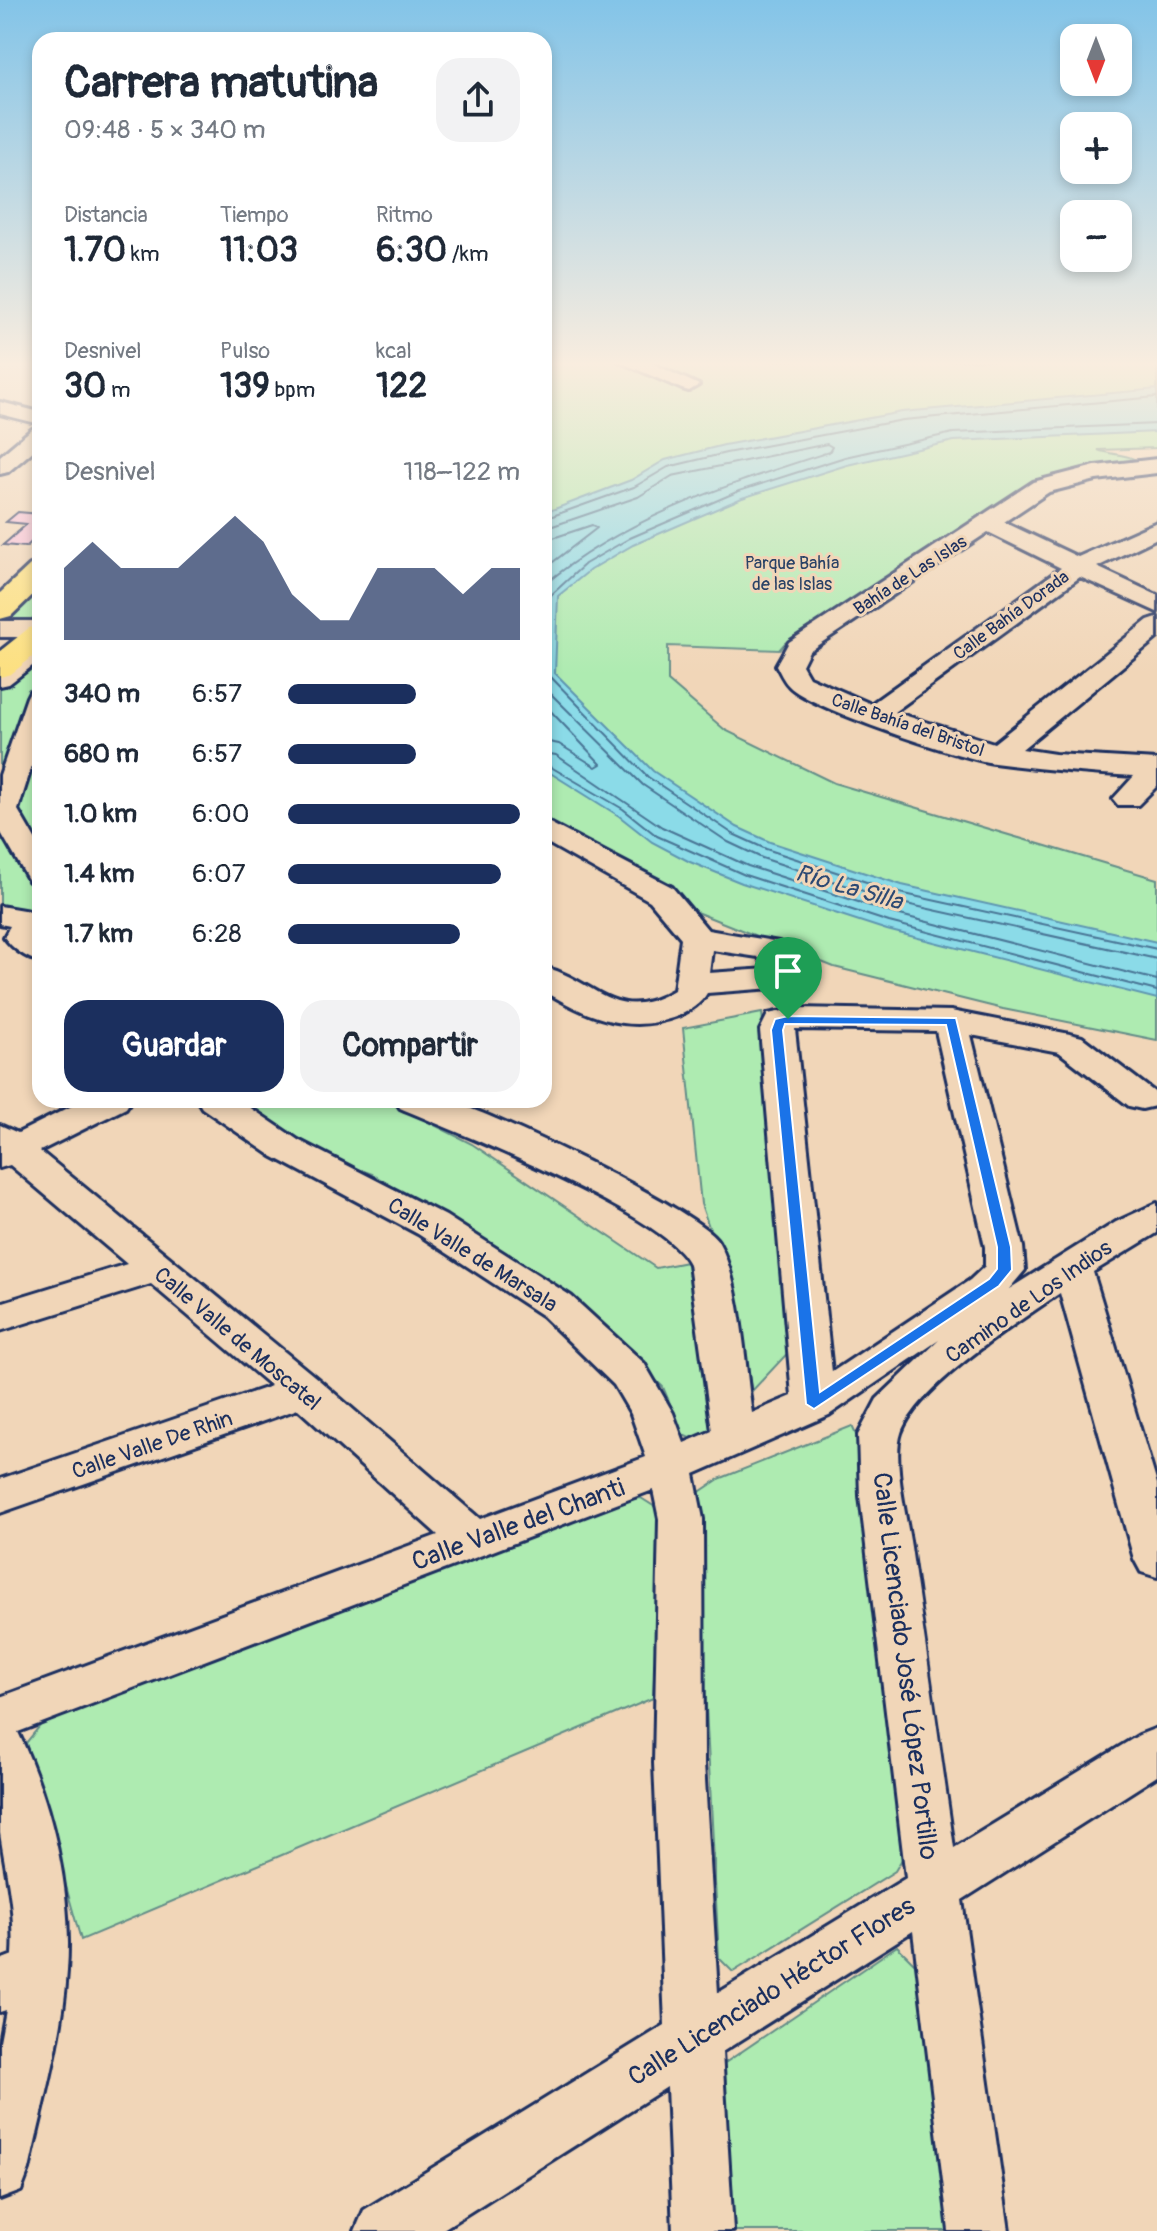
<!DOCTYPE html>
<html lang="es">
<meta charset="utf-8">
<style>
body{margin:0;font-family:Pangolin,sans-serif;background:#f2f2f3;color:#1f2937;height:100vh;display:flex;flex-direction:column;font-size:30px;white-space:nowrap}
*{box-sizing:border-box;margin:0}
p{font-size:26px;color:#747a83}
.icon{flex:none;width:44px;height:44px;fill:none;stroke:currentColor;stroke-width:2;stroke-linecap:round;stroke-linejoin:round}
.map{position:relative;flex:1;overflow:hidden}
.drawer{position:absolute;left:32px;top:32px;width:520px;height:1076px;display:flex;flex-direction:column;background:#fff;border-radius:24px;box-shadow:0 4px 12px #0003}
.drawer>*{flex:none}
.needle{width:52px;rotate:180deg}
.buttons{position:absolute;left:1060px;top:24px;display:grid;gap:16px}
.buttons a{display:grid;place-items:center;width:72px;height:72px;border-radius:16px;background:#fff;box-shadow:0 4px 12px #0003;font-size:40px}
.pin{position:absolute;display:grid;place-items:center;width:68px;height:68px;color:#fff;margin:-82px -34px;border-radius:50% 50% 50% 0;rotate:-45deg;box-shadow:0 0 8px #0007}
.pin .icon{rotate:45deg}
.round{display:grid;place-items:center;flex:none;width:84px;height:84px;border-radius:24px;background:#f2f2f3}
.head{display:flex;align-items:center;justify-content:space-between;height:136px;padding:0 32px}
h1{font-size:44px;font-weight:800;line-height:60px}
.stats{display:grid;grid-template-columns:repeat(3,1fr);gap:12px;height:136px;padding:8px 32px}
.stats div{display:grid;align-content:center}
.stats b{font-size:34px;font-weight:800}
.stats small{font-size:22px;font-weight:400}
.stats p{font-size:22px}
.chart{height:224px;padding:16px 32px}
.chart p{display:flex;justify-content:space-between}
.chart svg{width:100%;height:144px;margin-top:8px;fill:#1b2f5e;opacity:.7}
.primary-button{display:flex;gap:16px;margin-top:auto;padding:16px 32px}
.primary-button a{flex:1;height:92px;border-radius:24px;background:#1b2f5e;color:#fff;font-size:32px;font-weight:800;line-height:92px;text-align:center}
.primary-button a+a{background:#f2f2f3;color:#1f2937}
ul{padding:0 32px;list-style:none;font-size:26px}
li{display:grid;grid-template-columns:128px 96px 1fr;align-items:center;height:60px}
li i{height:20px;border-radius:10px;background:#1b2f5e}
.map>svg:first-child{display:block}
</style>
<div class="map">
<svg width="1157" height="2231" viewBox="0 0 1157 2231">
<rect width="100%" height="100%" fill="#f1d6b8"/>
<filter id="ink" filterUnits="userSpaceOnUse"><feTurbulence type="fractalNoise" baseFrequency=".0125" numOctaves="2"/><feDisplacementMap in="SourceGraphic" scale="16" xChannelSelector="R" yChannelSelector="G"/><feConvolveMatrix kernelMatrix="1 2 1 2 8 2 1 2 1" color-interpolation-filters="sRGB"/></filter>
<g filter="url(#ink)">
<path fill="#aeebb1" stroke="#648d88" stroke-width="2" d="M544,361H1157V448L1098,450C1114,456 1128,453 1143,464L1109,466L981,519L785,643L779,650L668,646V681L725,730L834,783L1157,879V1040L1003,1009L834,967L696,912L544,817Z
M40,582V625L2,620Z
M40,647V948L0,918V677Z
M762,1013L798,1342L752,1391L722,1264L701,1204L683,1028Z
M236,1100H385L472,1144L656,1268L692,1261L715,1433L694,1440L683,1435L663,1387L576,1303L372,1174L315,1154Z
M852,1426L858,1439L908,1849L895,1871L733,1972L719,1958L695,1495L719,1479Z
M641,1498L655,1507L662,1522L653,1698L81,1940L26,1743L47,1717L623,1500Z
M897,1946L923,1972L955,2231H727L719,2067Z"/>
<path fill="#8bdbe8" stroke="#5e96b1" stroke-width="2" d="M1157,389V432L954,441L847,465L742,498L633,545L590,570L558,596L555,673L653,771L737,827L770,842L902,885L1157,942V999L887,930L742,883L690,862L652,842L619,816L544,769V513L631,480L665,460L724,445L902,412Z"/>
<g fill="none" stroke-linecap="round" stroke-linejoin="round">
<path stroke="#487495" stroke-width="2" d="M1157,424L953,433L845,457L739,491L630,538L585,564L550,596L547,673L648,777L733,834L766,849L900,893L1157,949
M544,519L634,487L668,467L726,453L903,420L1157,397
M544,529L638,497L672,476L827,444L832,447L829,452C728,485 626,516 544,585
M544,541L592,525L597,528L544,569
M544,687L643,785L728,842L762,858L897,902L1157,959
M544,704L601,764L596,767L559,744L544,741
M544,753L556,755L662,827L748,866L892,913L1157,980
M544,763L623,809L657,836L745,875L889,922L1157,991"/>
</g>
<path fill="#f7c0d8" stroke="#1b2f5e" stroke-width="2" d="M18,512L40,514V534L26,547L3,545L27,524L6,522Z"/>
<g fill="none" stroke-linecap="round" stroke-linejoin="round">
<g stroke="#1b2f5e" stroke-width="6">
<path id="minor" d="M618,361H647L699,385L689,391L682,389Z
M0,402L40,412V424L0,414Z
M40,428V445L8,472L0,474V456L32,429Z
M1157,459V473L1096,480L1049,492L1004,522L1078,557L1157,522V538L1097,567L1157,595V612L1080,577L894,712L994,743L1148,620L1157,617V638L1022,749L1055,754L1157,760V786L1138,805H1118L1113,799L1134,776C1087,773 1040,769 994,763C962,759 809,708 789,686C783,680 780,672 776,665L789,642L1033,482L1095,466ZM988,532L1061,568L871,704L809,677L802,665L809,651Z
M0,621H40V637H0Z
M40,639V660L9,684L0,686V665L31,642Z
M40,689V740L18,810L40,848V883L29,881L0,831V775L27,697L30,691Z
M544,820L672,887L708,930L779,942L802,970L786,987L707,993C701,1004 689,1011 678,1016C631,1034 592,1019 551,995L544,991V967C596,980 615,1026 674,990L681,938L650,901L544,841ZM712,950L758,957L767,969L709,973Z
M0,906L35,912L40,919V962C26,958 13,949 4,937L10,926L0,924Z
M797,1008L951,1011L1070,1034L1082,1037L1157,1094L1155,1106L1142,1109L1129,1106L1059,1052L971,1035L1023,1247L1025,1270L1009,1289L1116,1222L1157,1203V1233L1093,1272L1157,1484V1577L1141,1572L1134,1559L1060,1293C1018,1322 918,1386 901,1433C892,1459 907,1519 911,1547C926,1648 940,1748 954,1848L1139,1735L1157,1728V1776L962,1900L1009,2231H949L913,1931L722,2052L733,2231H673L667,2087L440,2231H355L364,2210L665,2025L654,1763L659,1519L653,1490L18,1732C52,1803 73,1893 67,1971C63,2037 43,2105 29,2170L21,2191L0,2199V2042L6,2010L0,2012V1960L13,1955C16,1912 6,1874 0,1833C0,1789 0,1741 0,1697L438,1535L298,1409L0,1513V1479L271,1386L151,1284L0,1331V1303L127,1264L10,1165L0,1168V1125L18,1133L84,1100H131L126,1108L40,1151L319,1380L480,1519L646,1457L631,1414L614,1385L543,1316L418,1234L272,1156L202,1108L197,1100H239L298,1140L446,1216L571,1296L644,1363L673,1413L684,1443L712,1431L689,1264C669,1216 456,1132 400,1108L395,1100C411,1100 429,1097 444,1100C482,1107 702,1212 718,1241C741,1281 745,1366 752,1413L792,1396L760,1030L768,1014ZM795,1029L936,1031L985,1247V1266L970,1280L832,1372ZM939,1340L877,1399L858,1435L860,1496L906,1878L718,1993L704,1763L703,1519L694,1474L829,1415Z"/>
</g>
<g stroke="#1b2f5e" stroke-width="6">
<path id="major" d="M40,562V588L11,616L0,619V593L30,565Z
M40,626V651L11,674L0,677V651L29,628Z"/>
</g>
<use href="#minor" fill="#f1d6b8" fill-rule="evenodd"/>
<use href="#major" fill="#fce080" fill-rule="evenodd"/>
</g>
</g>
<linearGradient id="sky" x2="0" y2="1"><stop stop-color="#83c4e8"/><stop offset="0.54" stop-color="#f9eddf"/><stop offset="1" stop-color="#f9eddf" stop-opacity="0"/></linearGradient>
<rect width="1157" height="674" fill="url(#sky)"/>
<path fill="#1a73e8" stroke="#fff" stroke-width="2" fill-rule="evenodd" d="M788,1016L956,1018L1011,1247L1012,1270L999,1286L814,1409L806,1404L771,1030L775,1019ZM785,1024L946,1025L997,1247V1269L989,1279L820,1392L783,1030Z"/>
<g text-anchor="middle" stroke-width="6" stroke-linejoin="round" paint-order="stroke">
<g font-size="18" fill="#2a4266" stroke="#f1d6b8">
<text x="792" y="569">Parque Bahía<tspan x="792" dy="21">de las Islas</tspan></text>
</g>
<g font-size="18" fill="#1b2f5e" stroke="#f1d6b8">
<text transform="translate(910 575) rotate(-33)" y="6">Bahía de Las Islas</text>
<text transform="translate(1011 615) rotate(-36)" y="6">Calle Bahía Dorada</text>
<text transform="translate(908 725) rotate(19)" y="6">Calle Bahía del Bristol</text>
</g>
<g font-size="22" fill="#1b2f5e" stroke="#f1d6b8">
<text transform="translate(473 1254) rotate(32)" y="8">Calle Valle de Marsala</text>
<text transform="translate(1028 1301) rotate(-35)" y="8">Camino de Los Indios</text>
<text transform="translate(238 1338) rotate(40)" y="8">Calle Valle de Moscatel</text>
<text transform="translate(152 1444) rotate(-19)" y="8">Calle Valle De Rhin</text>
</g>
<g font-size="24" font-style="italic" fill="#2c4973" stroke="#f1d6b8">
<text transform="translate(849 887) rotate(16)" y="8">Río La Silla</text>
</g>
<g font-size="26" fill="#1b2f5e" stroke="#f1d6b8">
<text transform="translate(518 1524) rotate(-20)" y="9">Calle Valle del Chanti</text>
<text transform="translate(906 1666) rotate(83)" y="9">Calle Licenciado José López Portillo</text>
<text transform="translate(771 1991) rotate(-32)" y="9">Calle Licenciado Héctor Flores</text>
</g>
</g>
</svg>
<div class="buttons">
<a><svg class="needle" viewBox="-14 -14 28 28"><path d="M0-13l5 13h-10z" fill="#e53935"/><path d="M0 13l5-13h-10z" fill="#747a83"/></svg></a>
<a>+</a>
<a>−</a>
</div>
<div class="pin" style="left:788px;top:1019px;background:#1e9e55"><svg class="icon" aria-label="arrive" viewBox="0 0 24 24"><path d="M6 21V4h12l-3 4 3 4H6"/></svg></div>
<section class="drawer">
<div class="head"><div><h1>Carrera matutina</h1><p>09:48 · 5 × 340 m</p></div><a class="round"><svg class="icon" aria-label="share" viewBox="0 0 24 24"><path d="M12 15V3M7 8l5-5 5 5M5 13v7h14v-7"/></svg></a></div>
<div class="stats">
<div><p>Distancia</p><b>1.70<small> km</small></b></div>
<div><p>Tiempo</p><b>11:03</b></div>
<div><p>Ritmo</p><b>6:30<small> /km</small></b></div>
</div>
<div class="stats">
<div><p>Desnivel</p><b>30<small> m</small></b></div>
<div><p>Pulso</p><b>139<small> bpm</small></b></div>
<div><p>kcal</p><b>122</b></div>
</div>
<div class="chart"><p><span>Desnivel</span>118–122 m</p>
<svg viewBox="0 0 160 44" preserveAspectRatio="none"><path d="M0 44V22L10 14L20 22L30 22L40 22L50 14L60 6L70 14L80 30L90 38L100 38L110 22L120 22L130 22L140 30L150 22L160 22V44z"/></svg>
</div>
<ul>
<li><b>340 m</b>6:57<i style="width:55%"></i></li>
<li><b>680 m</b>6:57<i style="width:55%"></i></li>
<li><b>1.0 km</b>6:00<i style="width:100%"></i></li>
<li><b>1.4 km</b>6:07<i style="width:92%"></i></li>
<li><b>1.7 km</b>6:28<i style="width:74%"></i></li>
</ul>
<div class="primary-button"><a>Guardar</a><a>Compartir</a></div>
</section>
</div>
